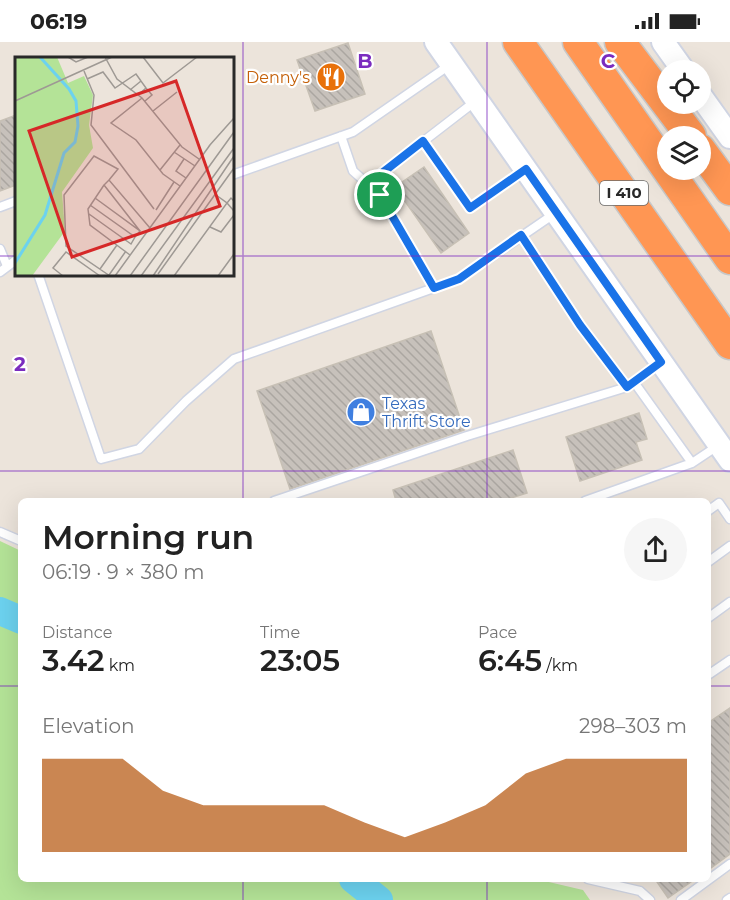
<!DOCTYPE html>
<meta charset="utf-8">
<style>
body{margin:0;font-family:Montserrat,sans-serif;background:#f6f6f6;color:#222;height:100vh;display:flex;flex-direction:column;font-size:22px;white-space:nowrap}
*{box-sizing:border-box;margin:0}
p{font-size:20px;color:#767676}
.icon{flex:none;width:33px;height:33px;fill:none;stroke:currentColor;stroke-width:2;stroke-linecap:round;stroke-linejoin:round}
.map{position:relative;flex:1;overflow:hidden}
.drawer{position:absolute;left:18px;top:456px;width:693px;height:384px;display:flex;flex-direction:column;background:#fff;border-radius:9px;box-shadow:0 6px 24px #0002}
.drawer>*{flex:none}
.tools{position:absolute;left:657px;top:18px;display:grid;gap:12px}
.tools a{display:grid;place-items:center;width:54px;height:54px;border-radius:50%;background:#fff;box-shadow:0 6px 24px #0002;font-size:30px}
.pin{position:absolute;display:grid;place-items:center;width:51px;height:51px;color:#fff;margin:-26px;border:3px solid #fff;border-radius:50%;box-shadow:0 2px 6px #0007}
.round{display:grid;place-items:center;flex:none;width:63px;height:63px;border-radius:32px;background:#f6f6f6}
.overview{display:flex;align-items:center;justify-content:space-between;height:102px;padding:0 24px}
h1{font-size:33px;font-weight:600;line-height:45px}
.figures{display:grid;grid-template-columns:repeat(3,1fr);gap:9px;height:102px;padding:6px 24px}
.figures div{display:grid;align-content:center}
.figures b{font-size:30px;font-weight:600}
.figures small{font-size:16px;font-weight:400}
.figures p{font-size:16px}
.chart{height:168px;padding:12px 24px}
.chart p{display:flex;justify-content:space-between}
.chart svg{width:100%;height:108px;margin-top:6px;fill:#b45309;opacity:.7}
.status{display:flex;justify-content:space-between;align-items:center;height:42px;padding:0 30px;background:#fff;direction:ltr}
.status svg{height:16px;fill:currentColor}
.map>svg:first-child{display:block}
</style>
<div class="status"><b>06:19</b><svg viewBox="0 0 49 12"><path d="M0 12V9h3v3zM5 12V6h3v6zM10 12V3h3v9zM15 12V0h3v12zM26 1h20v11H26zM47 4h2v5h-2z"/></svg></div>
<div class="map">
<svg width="730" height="858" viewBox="0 0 730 858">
<defs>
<pattern id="building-back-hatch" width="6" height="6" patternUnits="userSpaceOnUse" patternTransform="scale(1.5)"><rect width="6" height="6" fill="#c7c1bb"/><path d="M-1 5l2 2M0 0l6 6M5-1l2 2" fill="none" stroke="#aba6a1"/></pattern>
</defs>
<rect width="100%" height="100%" fill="#ece4db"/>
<path fill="#b4e397" d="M0,499L21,509V837H536L583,848L590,858H0Z"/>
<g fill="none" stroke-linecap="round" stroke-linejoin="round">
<path stroke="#6cd2ef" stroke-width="28" d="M0,569L21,578
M353,837L379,858"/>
</g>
<path fill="url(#building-back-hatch)" stroke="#c7c0b5" stroke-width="1.5" d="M348,1L365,52L315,69L297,18Z
M16,73V143L0,149V79Z
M424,125L469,191L441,211L395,145Z
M431,289L464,388L290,447L257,349Z
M639,371L647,397L636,400L642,418L580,439L566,395Z
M513,408L527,451L502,459H396L393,448Z
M730,666V812L708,828V681Z
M655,837H695L668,856Z"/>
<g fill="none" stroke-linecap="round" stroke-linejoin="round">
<g stroke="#d0d5e3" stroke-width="11">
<path id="service" d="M341,94L353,129L380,153L434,246
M423,99L470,166L525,127
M232,133L353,90L451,22
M368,142L477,58
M0,165L16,159
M521,193L580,283L627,345L661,320
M0,207L7,224
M0,230L16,218
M38,232L101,417L139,407L186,359L234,317L459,237L554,172
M634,340L692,421
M274,459L467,394L627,345
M585,459L692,421L719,403
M708,469L719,461L730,477
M0,490L21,499
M708,520L730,504
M708,576L730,560
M708,633L730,618
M588,837L640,849L650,858
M681,858L730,822
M727,858L730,856"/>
</g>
<g stroke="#d0d5e3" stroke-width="26">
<path id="secondary" d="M436,0L730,418
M663,0L683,28
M700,53L730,95"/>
</g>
<g stroke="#c7c7c7" stroke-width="33">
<path id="motorway" d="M518,0L730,302
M578,0L730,217
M620,0L691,94
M700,107L730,148"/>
</g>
<use href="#service" stroke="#fff" stroke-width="8"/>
<use href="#secondary" stroke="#fff" stroke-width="22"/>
<use href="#motorway" stroke="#ff9653" stroke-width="30"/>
</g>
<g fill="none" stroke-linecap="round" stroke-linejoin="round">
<g stroke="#fff" stroke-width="12">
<path id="route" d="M423,99L470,166L526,127L661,320L627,345L580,283L521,193L459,237L434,246L380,153L368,142Z"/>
</g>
<use href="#route" stroke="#1a73e8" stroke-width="8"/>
</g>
<path fill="none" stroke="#7b2cbf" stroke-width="1.5" stroke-opacity="0.55" d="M243,0V459M487,0V459M0,214H16M232,214H730M0,429H730M0,644H21M708,644H730M243,837V858M487,837V858"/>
<defs>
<g id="restaurant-disc" transform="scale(1.5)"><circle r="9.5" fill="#e8710a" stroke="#fff"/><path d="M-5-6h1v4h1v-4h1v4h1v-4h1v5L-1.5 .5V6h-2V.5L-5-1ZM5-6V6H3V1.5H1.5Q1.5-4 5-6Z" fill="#fff"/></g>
<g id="shop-disc" transform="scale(1.5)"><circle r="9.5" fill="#3f7fe0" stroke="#fff"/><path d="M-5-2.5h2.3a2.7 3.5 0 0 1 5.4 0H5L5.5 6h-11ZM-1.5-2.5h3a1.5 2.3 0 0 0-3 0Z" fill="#fff"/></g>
</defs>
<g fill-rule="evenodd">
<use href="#restaurant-disc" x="331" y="35"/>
<use href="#shop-disc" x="361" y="370"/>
</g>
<g text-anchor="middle" stroke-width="4.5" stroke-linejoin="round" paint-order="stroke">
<rect fill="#fff" stroke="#696969" stroke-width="1.5" x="600" y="139" width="48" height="24" rx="4.5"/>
<g font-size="15" font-weight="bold" fill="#292929">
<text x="624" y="156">I 410</text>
</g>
<g font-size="16" fill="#c56008" stroke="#fff" text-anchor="end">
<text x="310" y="41">Denny's</text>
</g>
<g font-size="16" fill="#366cbe" stroke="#fff" text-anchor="start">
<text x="382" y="367">Texas<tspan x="382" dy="18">Thrift Store</tspan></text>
</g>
</g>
<g transform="translate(15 15)">
<rect width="219" height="219" fill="#ece4db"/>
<path d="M0,0H42L53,26L69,19L78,38L74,68L78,91L47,135L50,174L17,219H0Z" fill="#b4e397"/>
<path fill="none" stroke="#6cd2ef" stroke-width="3" d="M0,206L30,158L49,96L60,85L63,69L61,44L54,32L25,0"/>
<path fill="none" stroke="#9e9994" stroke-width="1.5" d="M53,0L61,5L73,0M90,0L102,22L127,41L167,90L184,102M128,0L148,26L182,0M69,14L79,38L76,68L139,152M72,22L88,15L100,31L121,17L126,24M115,33L126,24L131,31M123,38L131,31L137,38L130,44M127,41L96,66L121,83L148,117L165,129M0,44L97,0M138,54L162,35M194,89L219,61M159,95L180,109M169,102L161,114L171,121M145,113L165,88M94,123L103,112L79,99L49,138L51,189L95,219M89,128L73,152L75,168L115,198M80,141L125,174L120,180M219,144L216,141L212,146L219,154M141,153L159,125M74,157L116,187L120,180L75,148M195,170L206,175L219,158M125,174L89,128L94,123L135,171M85,212L102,188M143,217L219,111M94,218L111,194M48,219L38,211L51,195L85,219M100,219L195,88M115,219L219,75M126,219L219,91M138,219L219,99M159,219L212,146L201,138M203,219L219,197"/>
<path fill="#d62828" fill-opacity="0.15" stroke="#d62828" stroke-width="3" d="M161,24L205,149L57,200L14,74Z"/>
<rect width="219" height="219" fill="none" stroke="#292929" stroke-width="3"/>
</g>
<g font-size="20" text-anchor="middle" font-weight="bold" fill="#7b2cbf" stroke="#fff" stroke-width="4.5" stroke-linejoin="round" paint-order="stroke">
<text x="365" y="26">B</text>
<text x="608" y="26">C</text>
<text x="20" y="329">2</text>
</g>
</svg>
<div class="tools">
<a><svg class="icon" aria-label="locate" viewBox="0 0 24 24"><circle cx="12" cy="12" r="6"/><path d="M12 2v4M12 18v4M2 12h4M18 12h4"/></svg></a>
<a><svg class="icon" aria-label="layers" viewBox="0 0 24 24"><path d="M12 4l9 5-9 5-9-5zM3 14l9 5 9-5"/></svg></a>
</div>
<div class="pin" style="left:380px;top:153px;background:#1e9e55"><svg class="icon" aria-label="arrive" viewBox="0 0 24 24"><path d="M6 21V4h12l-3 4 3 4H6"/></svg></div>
<section class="drawer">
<div class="overview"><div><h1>Morning run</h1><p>06:19 · 9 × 380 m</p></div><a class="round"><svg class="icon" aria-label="share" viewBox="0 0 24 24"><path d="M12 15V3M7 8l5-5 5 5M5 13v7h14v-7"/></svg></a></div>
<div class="figures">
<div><p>Distance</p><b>3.42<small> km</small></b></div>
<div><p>Time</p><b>23:05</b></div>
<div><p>Pace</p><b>6:45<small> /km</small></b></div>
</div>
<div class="chart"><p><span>Elevation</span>298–303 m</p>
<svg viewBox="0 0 160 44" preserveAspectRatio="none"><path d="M0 44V6L10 6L20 6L30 19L40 25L50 25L60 25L70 25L80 32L90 38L100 32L110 25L120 12L130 6L140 6L150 6L160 6V44z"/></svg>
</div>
</section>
</div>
